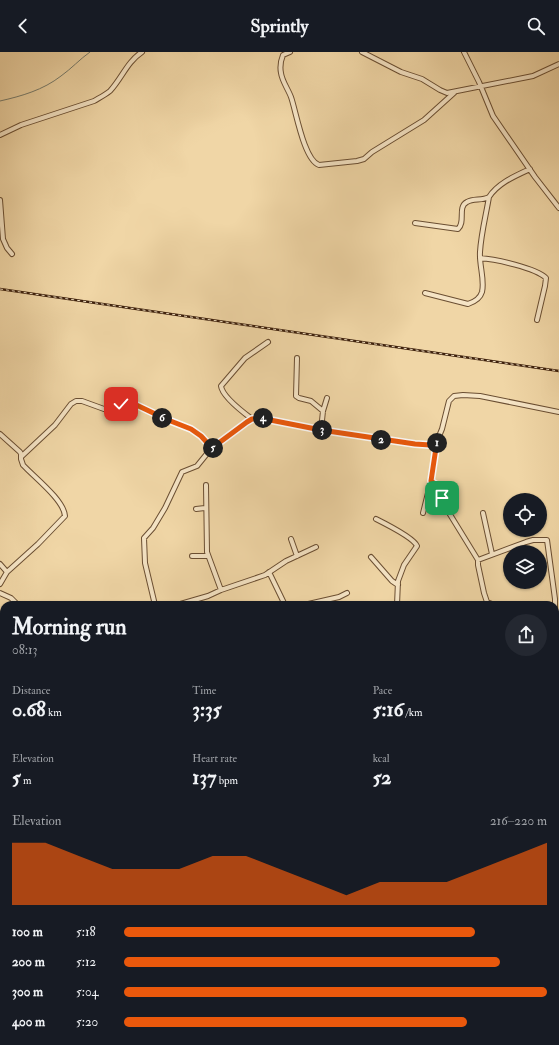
<!DOCTYPE html>
<meta charset="utf-8">
<style>
body{margin:0;font-family:"IM FELL Double Pica",serif;background:#242831;color:#f1f3f6;height:100vh;display:flex;flex-direction:column;font-size:15px;white-space:nowrap}
*{box-sizing:border-box;margin:0}
p{font-size:13px;color:#9ea1a6}
.icon{flex:none;width:22px;height:22px;fill:none;stroke:currentColor;stroke-width:2;stroke-linecap:round;stroke-linejoin:round}
.map{position:relative;flex:1;overflow:hidden}
.sheet{position:absolute;left:0px;top:549px;width:559px;height:444px;display:flex;flex-direction:column;background:#171b24;border-radius:12px 12px 0 0;box-shadow:0 1px 3px #0004}
.sheet>*{flex:none}
.controls{position:absolute;left:503px;top:441px;display:grid;gap:8px}
.controls a{display:grid;place-items:center;width:44px;height:44px;border-radius:50%;background:#171b24;box-shadow:0 1px 3px #0004;font-size:20px}
.pin{position:absolute;display:grid;place-items:center;width:34px;height:34px;color:#fff;margin:-17px;border-radius:8px;box-shadow:0 2px 6px #0006}
.km{position:absolute;width:20px;height:20px;margin:-10px;border-radius:50%;background:#222;color:#fff;font-size:11px;line-height:20px;text-align:center}
.round{display:grid;place-items:center;flex:none;width:42px;height:42px;border-radius:21px;background:#242831}
.summary{display:flex;align-items:center;justify-content:space-between;height:68px;padding:0 12px}
h1{font-size:22px;font-weight:800;line-height:30px}
.metrics{display:grid;grid-template-columns:repeat(3,1fr);gap:6px;height:68px;padding:4px 12px}
.metrics div{display:grid;align-content:center}
.metrics b{font-size:20px;font-weight:800}
.metrics small{font-size:11px;font-weight:400}
.metrics p{font-size:11px}
.chart{height:112px;padding:8px 12px}
.chart p{display:flex;justify-content:space-between}
.chart svg{width:100%;height:72px;margin-top:4px;fill:#ea580c;opacity:.7}
ul{padding:0 12px;list-style:none;font-size:13px}
li{display:grid;grid-template-columns:64px 48px 1fr;align-items:center;height:30px}
li i{height:10px;border-radius:5px;background:#ea580c}
header{display:flex;justify-content:space-between;align-items:center;height:52px;padding:0 12px;background:#171b24;font-size:18px;font-weight:800}
.map>svg:first-child{display:block}
</style>
<header><svg class="icon" aria-label="back" viewBox="0 0 24 24"><path d="M15 5l-7 7 7 7"/></svg>Sprintly<svg class="icon" aria-label="search" viewBox="0 0 24 24"><circle cx="10" cy="10" r="6"/><path d="M15 15l6 6"/></svg></header>
<div class="map">
<svg width="559" height="993" viewBox="0 0 559 993">
<rect width="100%" height="100%" fill="#f0d6a6"/>
<filter id="stains"><feTurbulence type="fractalNoise" baseFrequency=".005" numOctaves="4"/><feColorMatrix values="0 0 0 0 .2 0 0 0 0 .09 0 0 0 0 .02 0 0 0 .5 -.17"/></filter>
<radialGradient id="worn" r=".72"><stop offset=".6" stop-color="#630" stop-opacity="0"/><stop offset="1" stop-color="#630" stop-opacity=".3"/></radialGradient>
<g fill="none" stroke-linecap="round" stroke-linejoin="round">
<path stroke="#757b6d" stroke-width="1" d="M0,49C22,44 43,38 61,24C71,17 80,7 90,0"/>
<g stroke="#6a4e32" stroke-width="6">
<path id="street" d="M290,0L283,3C281,8 280,16 281,21C282,29 288,37 291,45C296,59 304,108 319,113L357,109L364,107L372,100L424,68L455,40
M362,0L401,20L422,27L440,38L447,41L533,24L559,12
M464,0L479,30L493,64L535,125L559,156
M0,83L21,73L94,49C99,46 105,43 110,39C122,26 127,10 142,0
M0,148L3,187L7,196L12,202
M415,171L458,177C466,170 457,155 467,150C473,146 482,149 489,145
M480,206C495,207 536,216 546,226L545,234L537,268
M425,241L468,252C474,250 480,247 482,240C485,228 479,213 480,200C481,182 486,163 489,145C498,131 515,124 530,117
M297,306L296,344L299,346L311,349L323,359
M252,367C244,361 222,344 221,334L245,306L268,290
M321,378L323,359L327,346
M0,382L20,400L21,402V407L23,413C34,425 64,448 65,464L38,492L7,520L0,532
M22,404L55,373L71,352L76,349H82L104,357H109L128,349L168,368L191,377L201,384L212,396
M206,433L207,500L221,538
M196,457L205,456
M423,461L431,429
M483,461L492,502
M376,467C384,471 414,486 417,494L404,513L398,529L397,553
M291,487L297,504
M192,504H208
M371,505L392,529L398,533
M478,508L446,456L442,446L441,436L431,429L437,389L442,377L449,349L454,344L463,343L480,344L559,360
M0,512L7,520
M269,520L285,553
M0,541L11,546L18,553
M155,553L145,511L144,486L153,476L165,456L182,420L197,414L210,398L252,367L260,366L321,378L415,392L430,393L437,389
M177,553L208,544L221,538L265,523L286,509L316,495
M304,553L339,545L347,541
M498,553L497,552H492L487,550L484,541L478,513V508L526,490L533,488H547L555,547V574
M555,605H559
M0,613L4,617
M555,657L559,656
M0,695L4,700
M0,712L4,708
M555,719H559
M0,767L4,764
M555,776L559,775
M0,788L4,793
M0,891L4,893
M0,925L4,923
M555,930L559,934
M519,989L523,993
M244,993L245,989
M484,993V989
M487,993L489,989"/>
</g>
<use href="#street" stroke="#f5e4c5" stroke-width="4"/>
<g stroke="#3d200c" stroke-width="2.5">
<path id="rail" d="M0,237L559,319"/>
</g>
<use href="#rail" stroke="#f5e4c5" stroke-width="1" stroke-dasharray="3" stroke-linecap="butt"/>
</g>
<g fill="none" stroke-linecap="round" stroke-linejoin="round">
<g stroke="#fff" stroke-width="8">
<path id="route" d="M121,352L128,349L168,368L191,377L201,384L212,396L247,370L252,367L260,366L321,378L415,392L430,393L437,389L431,429L441,436L442,446"/>
</g>
<use href="#route" stroke="#ea580c" stroke-width="5"/>
</g>
<rect width="100%" height="100%" filter="url(#stains)"/>
<rect width="100%" height="100%" fill="url(#worn)"/>
</svg>
<div class="controls">
<a><svg class="icon" aria-label="locate" viewBox="0 0 24 24"><circle cx="12" cy="12" r="6"/><path d="M12 2v4M12 18v4M2 12h4M18 12h4"/></svg></a>
<a><svg class="icon" aria-label="layers" viewBox="0 0 24 24"><path d="M12 4l9 5-9 5-9-5zM3 14l9 5 9-5"/></svg></a>
</div>
<div class="pin" style="left:442px;top:446px;background:#1e9e55"><svg class="icon" aria-label="arrive" viewBox="0 0 24 24"><path d="M6 21V4h12l-3 4 3 4H6"/></svg></div>
<div class="pin" style="left:121px;top:352px;background:#d93025"><svg class="icon" aria-label="check" viewBox="0 0 24 24"><path d="M5 12l5 5 9-10"/></svg></div>
<b class="km" style="left:437px;top:391px">1</b>
<b class="km" style="left:381px;top:388px">2</b>
<b class="km" style="left:322px;top:378px">3</b>
<b class="km" style="left:263px;top:366px">4</b>
<b class="km" style="left:213px;top:396px">5</b>
<b class="km" style="left:162px;top:366px">6</b>
<section class="sheet">
<div class="summary"><div><h1>Morning run</h1><p>08:13</p></div><a class="round"><svg class="icon" aria-label="share" viewBox="0 0 24 24"><path d="M12 15V3M7 8l5-5 5 5M5 13v7h14v-7"/></svg></a></div>
<div class="metrics">
<div><p>Distance</p><b>0.68<small> km</small></b></div>
<div><p>Time</p><b>3:35</b></div>
<div><p>Pace</p><b>5:16<small> /km</small></b></div>
</div>
<div class="metrics">
<div><p>Elevation</p><b>5<small> m</small></b></div>
<div><p>Heart rate</p><b>137<small> bpm</small></b></div>
<div><p>kcal</p><b>52</b></div>
</div>
<div class="chart"><p><span>Elevation</span>216–220 m</p>
<svg viewBox="0 0 160 44" preserveAspectRatio="none"><path d="M0 44V6L10 6L20 14L30 22L40 22L50 22L60 14L70 14L80 22L90 30L100 38L110 30L120 30L130 30L140 22L150 14L160 6V44z"/></svg>
</div>
<ul>
<li><b>100 m</b>5:18<i style="width:83%"></i></li>
<li><b>200 m</b>5:12<i style="width:89%"></i></li>
<li><b>300 m</b>5:04<i style="width:100%"></i></li>
<li><b>400 m</b>5:20<i style="width:81%"></i></li>
</ul>
</section>
</div>
